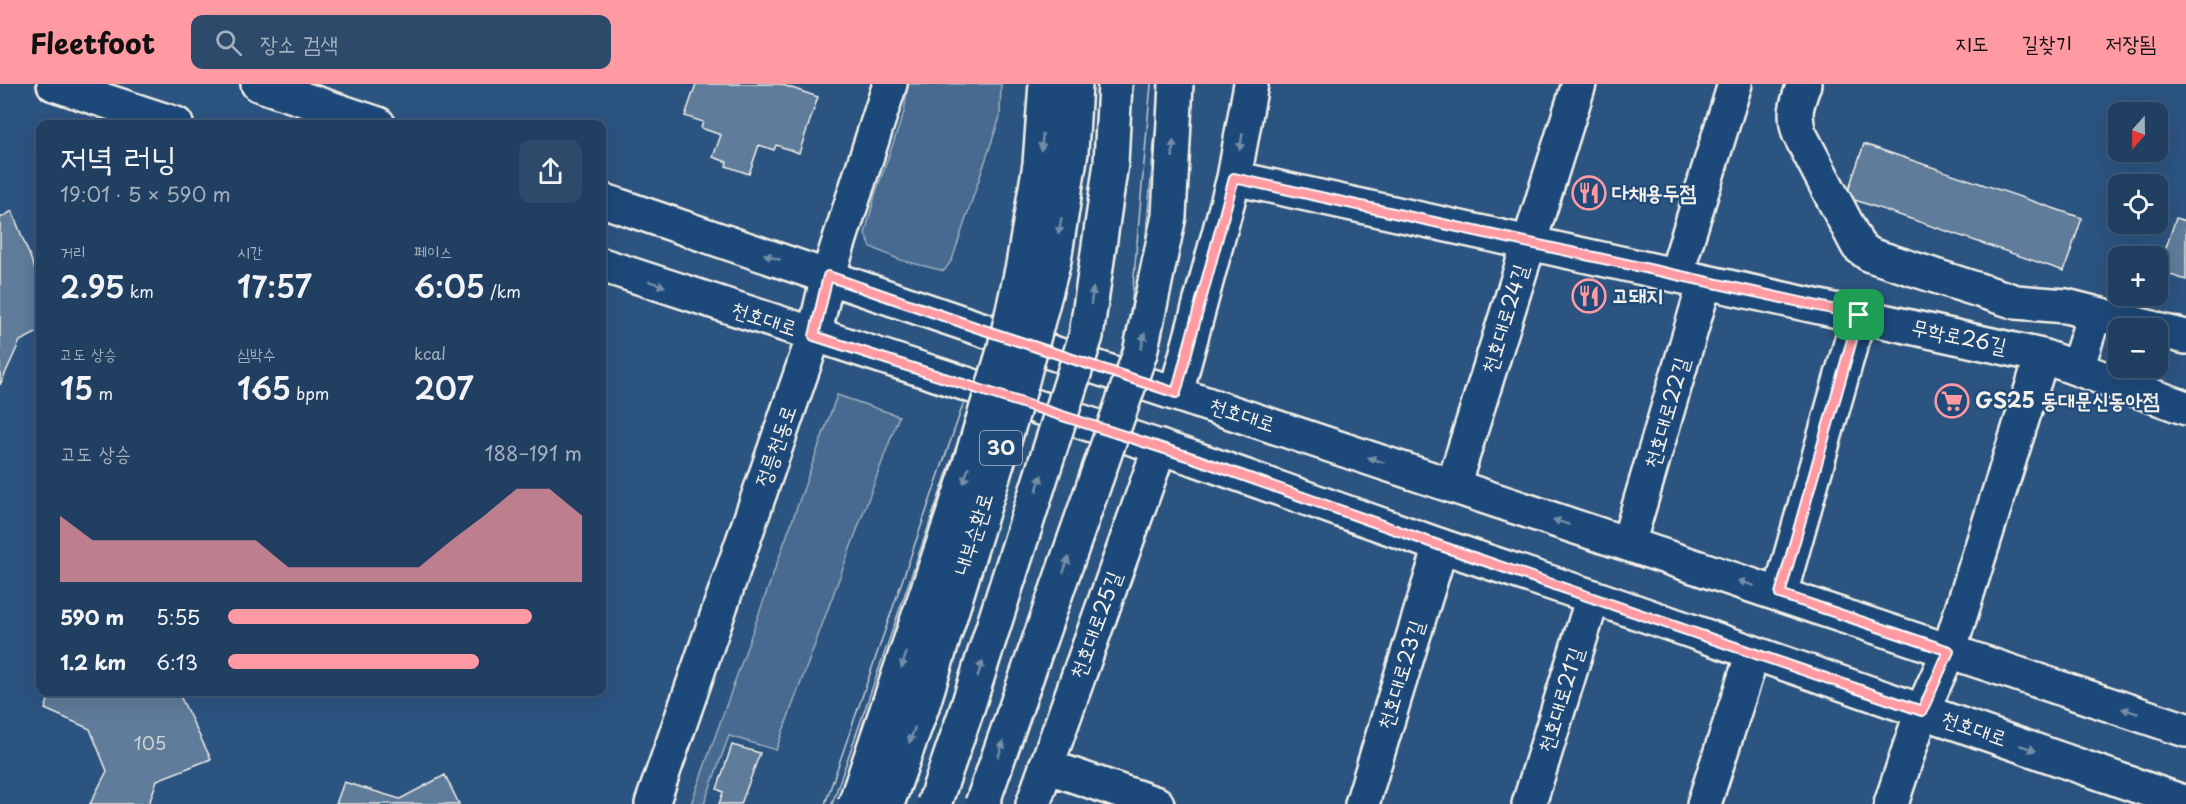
<!DOCTYPE html>
<html lang="ko">
<meta charset="utf-8">
<style>
body{margin:0;font-family:"Playpen Sans","Poor Story",sans-serif;background:#2d4a6a;color:#f1f3f6;height:100vh;display:flex;flex-direction:column;font-size:22px;white-space:nowrap}
*{box-sizing:border-box;margin:0}
p{font-size:20px;color:#a2afbd}
.icon{flex:none;width:33px;height:33px;fill:none;stroke:currentColor;stroke-width:2;stroke-linecap:round;stroke-linejoin:round}
.map{position:relative;flex:1;overflow:hidden}
.side{position:absolute;left:36px;top:36px;width:570px;height:576px;display:flex;flex-direction:column;background:#213f61;border-radius:12px;box-shadow:0 6px 24px #0002,0 0 0 2px #3e5876}
.side>*{flex:none}
.needle{width:39px;rotate:200deg}
.controls{position:absolute;left:2108px;top:18px;display:grid;gap:12px}
.controls a{display:grid;place-items:center;width:60px;height:60px;border-radius:12px;background:#213f61;box-shadow:0 6px 24px #0002,0 0 0 2px #3e5876;font-size:30px}
.pin{position:absolute;display:grid;place-items:center;width:51px;height:51px;color:#fff;margin:-26px;border-radius:12px;box-shadow:0 3px 9px #0006}
.round{display:grid;place-items:center;flex:none;width:63px;height:63px;border-radius:12px;background:#2d4a6a}
.summary{display:flex;align-items:center;justify-content:space-between;height:102px;padding:0 24px}
h1{font-size:33px;font-weight:600;line-height:45px}
.metrics{display:grid;grid-template-columns:repeat(3,1fr);gap:9px;height:102px;padding:6px 24px}
.metrics div{display:grid;align-content:center}
.metrics b{font-size:30px;font-weight:600}
.metrics small{font-size:16px;font-weight:400}
.metrics p{font-size:16px}
.chart{height:168px;padding:12px 24px}
.chart p{display:flex;justify-content:space-between}
.chart svg{width:100%;height:108px;margin-top:6px;fill:#ff9aa2;opacity:.7}
ul{padding:0 24px;list-style:none;font-size:20px}
li{display:grid;grid-template-columns:96px 72px 1fr;align-items:center;height:45px}
li i{height:15px;border-radius:8px;background:#ff9aa2}
header{display:flex;align-items:center;gap:36px;box-sizing:border-box;height:84px;padding:0 30px;background:#ff9aa2;color:#111}
header strong{font-size:28px}
nav{display:flex;gap:33px;margin-inline-start:auto;font-size:21px}
.search{width:420px;height:54px;background:#2d4a6a;display:flex;align-items:center;gap:15px;box-sizing:border-box;padding:0 21px;border-radius:12px;color:#a2afbd;font-size:22px}
.map>svg:first-child{display:block}
</style>
<header>
<strong>Fleetfoot</strong>
<div class="search"><svg class="icon" aria-label="search" viewBox="0 0 24 24"><circle cx="10" cy="10" r="6"/><path d="M15 15l6 6"/></svg>장소 검색</div>
<nav><a>지도</a><a>길찾기</a><a>저장됨</a></nav>
</header>
<div class="map">
<svg width="2186" height="720" viewBox="0 0 2186 720">
<rect width="100%" height="100%" fill="#2c5481"/>
<filter id="ink" filterUnits="userSpaceOnUse"><feTurbulence type="fractalNoise" baseFrequency=".0167" numOctaves="2"/><feDisplacementMap in="SourceGraphic" scale="12" xChannelSelector="R" yChannelSelector="G"/><feConvolveMatrix kernelMatrix="1 2 1 2 8 2 1 2 1" color-interpolation-filters="sRGB"/></filter>
<g filter="url(#ink)">
<path fill="#496b90" stroke="#9eaebc" stroke-width="1.5" d="M908,0H1001L1000,33L952,176L944,187L900,176L871,163L865,150L875,111L904,28Z
M837,311L899,332L776,666L729,652L704,720H691Z"/>
<path fill="#2c5481" d="M1042,0H1138V36L1128,139L1108,243L1153,259L1107,405L1066,391L958,720H857L977,359L944,347L994,205L1018,213Z"/>
<g fill="none" stroke-linecap="round" stroke-linejoin="round">
<path stroke="#c0c9ce" stroke-width="1.5" d="M1146,152L1155,49
M1131,226L1151,0
M825,720L964,318
M832,720L956,363"/>
</g>
<path fill="#5e7b9a" stroke="#f4f1e8" stroke-width="1.5" d="M696,0H780L818,13L799,69L776,61L774,66L759,61L749,90L726,82L727,78L713,73L721,51L701,44L703,38L685,32Z
M1864,60L2082,134L2064,187L1846,113Z
M12,127L40,198V247L20,257L0,301V134Z
M2176,134L2186,137V196L2158,187Z
M51,608H178L211,675L157,696L149,720H90L107,687L90,645L45,625Z
M732,661L760,669L741,720H719L723,708L717,705Z
M445,691L459,720H336L344,698L400,715Z"/>
<g fill="none" stroke-linecap="round" stroke-linejoin="round">
<g stroke="#f4f1e8" stroke-width="38">
<path id="minor" d="M1804,0C1797,20 1793,28 1799,49L1858,162L1870,171L2016,218L2066,222L2152,244
M1234,94L2042,272L2186,324
M1676,191L1735,0
M2157,246L2186,253
M2077,284L2094,231
M1176,309L1234,94L1251,0
M1453,402L1579,0
M1628,460L1705,198
M1780,510L1859,231
M1046,682L1157,720
M652,720L814,252L828,192L890,0
M1033,720L1160,363
M1362,720L1441,462
M1529,720L1593,513
M1704,720L1753,569
M1891,720L1922,627L1949,567L2042,272"/>
</g>
<g stroke="#f4f1e8" stroke-width="38">
<path id="major" d="M54,0L176,40
M258,0L378,40
M602,116L975,243L2186,646
M602,181L1196,375L1441,462L1593,513L2186,719"/>
</g>
<use href="#minor" stroke="#1f4a7a" stroke-width="33"/>
<use href="#major" stroke="#1f4a7a" stroke-width="33"/>
<g stroke="#f4f1e8" stroke-width="38" stroke-linecap="butt">
<path id="highway-bridge" d="M855,720L965,396L1004,267L1023,181L1040,80L1046,0
M887,720L923,620L1019,308L1054,176L1071,68L1075,0
M934,720L966,628L1086,252L1111,79L1115,0
M982,720L1140,269L1169,132L1176,0"/>
</g>
<use href="#highway-bridge" stroke="#1f4a7a" stroke-width="33"/>
</g>
<defs><path id="oneway-solid" d="M-6-.8H1V-3.2L6.5 0L1 3.2V.8H-6Z" transform="scale(1.5)"/></defs>
<g fill="#748da6">
<use href="#oneway-solid" transform="translate(1042 58) rotate(95)"/>
<use href="#oneway-solid" transform="translate(1241 58) rotate(100)"/>
<use href="#oneway-solid" transform="translate(1173 65) rotate(-87)"/>
<use href="#oneway-solid" transform="translate(1060 142) rotate(100)"/>
<use href="#oneway-solid" transform="translate(772 173) rotate(-161)"/>
<use href="#oneway-solid" transform="translate(657 200) rotate(18)"/>
<use href="#oneway-solid" transform="translate(1092 212) rotate(-82)"/>
<use href="#oneway-solid" transform="translate(1143 257) rotate(-78)"/>
<use href="#oneway-solid" transform="translate(1376 376) rotate(-162)"/>
<use href="#oneway-solid" transform="translate(966 391) rotate(108)"/>
<use href="#oneway-solid" transform="translate(1039 399) rotate(-72)"/>
<use href="#oneway-solid" transform="translate(1561 438) rotate(-162)"/>
<use href="#oneway-solid" transform="translate(1066 481) rotate(-71)"/>
<use href="#oneway-solid" transform="translate(1746 499) rotate(-162)"/>
<use href="#oneway-solid" transform="translate(904 576) rotate(109)"/>
<use href="#oneway-solid" transform="translate(980 585) rotate(-72)"/>
<use href="#oneway-solid" transform="translate(2130 627) rotate(-162)"/>
<use href="#oneway-solid" transform="translate(912 651) rotate(110)"/>
<use href="#oneway-solid" transform="translate(2028 664) rotate(19)"/>
<use href="#oneway-solid" transform="translate(1001 665) rotate(-71)"/>
</g>
</g>
<g fill="none" stroke-linecap="round" stroke-linejoin="round" filter="url(#ink)">
<g stroke="#fff" stroke-width="12">
<path id="route" d="M1234,94L1859,231L1780,510L1949,567L1922,627L1441,462L1196,375L814,252L828,192L975,243L1176,309Z"/>
</g>
<use href="#route" stroke="#ff9aa2" stroke-width="8"/>
</g>
<defs>
<g id="restaurant-ring" transform="scale(1.725)"><circle r="9.5" fill="#1f4a7a" stroke="#ff9aa2" stroke-width="1.5"/><path d="M-5-6h1v4h1v-4h1v4h1v-4h1v5L-1.5 .5V6h-2V.5L-5-1ZM5-6V6H3V1.5H1.5Q1.5-4 5-6Z" fill="#ff9aa2"/></g>
<g id="supermarket-ring" transform="scale(1.725)"><circle r="9.5" fill="#1f4a7a" stroke="#ff9aa2" stroke-width="1.5"/><path d="M-6-5.5h2.5l.6 2H6L4.5 2H-2.5L-4.4-4H-6ZM-1.5 3.2a1.3 1.3 0 1 0 .1 0ZM3 3.2a1.3 1.3 0 1 0 .1 0Z" fill="#ff9aa2"/></g>
</defs>
<g fill-rule="evenodd">
<use href="#restaurant-ring" x="1589" y="109"/>
<use href="#restaurant-ring" x="1589" y="212"/>
<use href="#supermarket-ring" x="1952" y="317"/>
</g>
<g text-anchor="middle" stroke-width="4.5" stroke-linejoin="round" paint-order="stroke">
<g font-size="18" fill="#ced4d4">
<text x="150" y="666">105</text>
</g>
<rect fill="#1f4a7a" stroke="#b4bfc7" stroke-width="1.5" x="980" y="347" width="42" height="34" rx="4.5"/>
<g font-size="20" font-weight="bold" fill="#f4f1e8">
<text x="1001" y="371">30</text>
</g>
<g font-size="21" font-weight="bold" fill="#f4f1e8" stroke="#1f4a7a" text-anchor="start">
<text x="1612" y="116">다채용두점</text>
<text x="1612" y="219">고돼지</text>
<text x="1975" y="324">GS25 동대문신동아점</text>
</g>
<g font-size="21" fill="#f4f1e8" stroke="#1f4a7a">
<text transform="translate(764 235) rotate(18)" y="7">천호대로</text>
<text transform="translate(1505 235) rotate(-73)" y="7">천호대로24길</text>
<text transform="translate(1959 253) rotate(12)" y="7">무학로26길</text>
<text transform="translate(1667 329) rotate(-74)" y="7">천호대로22길</text>
<text transform="translate(1242 331) rotate(18)" y="7">천호대로</text>
<text transform="translate(776 362) rotate(-71)" y="7">정릉천동로</text>
<text transform="translate(974 450) rotate(-73)" y="7">내부순환로</text>
<text transform="translate(1096 541) rotate(-70)" y="7">천호대로25길</text>
<text transform="translate(1401 591) rotate(-73)" y="7">천호대로23길</text>
<text transform="translate(1561 616) rotate(-73)" y="7">천호대로21길</text>
<text transform="translate(1974 645) rotate(19)" y="7">천호대로</text>
</g>
</g>
</svg>
<div class="controls">
<a><svg class="needle" viewBox="-14 -14 28 28"><path d="M0-13l5 13h-10z" fill="#e53935"/><path d="M0 13l5-13h-10z" fill="#a2afbd"/></svg></a>
<a><svg class="icon" aria-label="locate" viewBox="0 0 24 24"><circle cx="12" cy="12" r="6"/><path d="M12 2v4M12 18v4M2 12h4M18 12h4"/></svg></a>
<a>+</a>
<a>−</a>
</div>
<div class="pin" style="left:1859px;top:231px;background:#1e9e55"><svg class="icon" aria-label="arrive" viewBox="0 0 24 24"><path d="M6 21V4h12l-3 4 3 4H6"/></svg></div>
<section class="side">
<div class="summary"><div><h1>저녁 러닝</h1><p>19:01 · 5 × 590 m</p></div><a class="round"><svg class="icon" aria-label="share" viewBox="0 0 24 24"><path d="M12 15V3M7 8l5-5 5 5M5 13v7h14v-7"/></svg></a></div>
<div class="metrics">
<div><p>거리</p><b>2.95<small> km</small></b></div>
<div><p>시간</p><b>17:57</b></div>
<div><p>페이스</p><b>6:05<small> /km</small></b></div>
</div>
<div class="metrics">
<div><p>고도 상승</p><b>15<small> m</small></b></div>
<div><p>심박수</p><b>165<small> bpm</small></b></div>
<div><p>kcal</p><b>207</b></div>
</div>
<div class="chart"><p><span>고도 상승</span>188–191 m</p>
<svg viewBox="0 0 160 44" preserveAspectRatio="none"><path d="M0 44V17L10 27L20 27L30 27L40 27L50 27L60 27L70 38L80 38L90 38L100 38L110 38L120 27L130 17L140 6L150 6L160 17V44z"/></svg>
</div>
<ul>
<li><b>590 m</b>5:55<i style="width:86%"></i></li>
<li><b>1.2 km</b>6:13<i style="width:71%"></i></li>
</ul>
</section>
</div>
